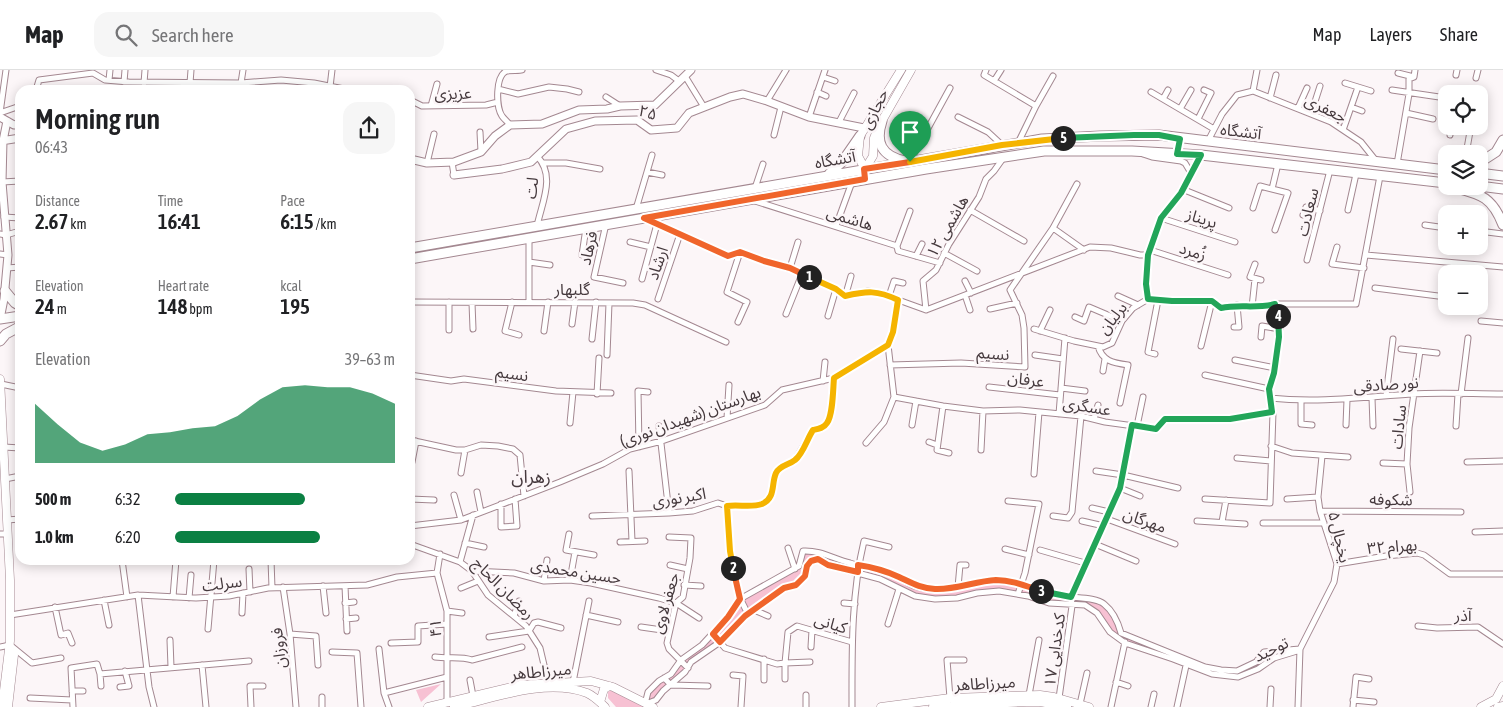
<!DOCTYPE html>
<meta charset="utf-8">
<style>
body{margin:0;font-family:"Asap Condensed","Noto Sans Arabic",sans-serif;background:#f6f6f6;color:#202124;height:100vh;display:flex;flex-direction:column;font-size:19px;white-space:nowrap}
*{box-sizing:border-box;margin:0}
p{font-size:16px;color:#757577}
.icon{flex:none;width:28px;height:28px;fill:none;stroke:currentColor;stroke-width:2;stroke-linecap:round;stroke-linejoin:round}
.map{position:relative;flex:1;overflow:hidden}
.details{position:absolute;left:15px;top:15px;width:400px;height:480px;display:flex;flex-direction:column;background:#fff;border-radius:15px;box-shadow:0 2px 12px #0003}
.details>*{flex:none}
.buttons{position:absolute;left:1438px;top:15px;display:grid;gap:10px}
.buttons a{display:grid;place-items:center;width:50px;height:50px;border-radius:10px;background:#fff;box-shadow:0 2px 12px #0003;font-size:25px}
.pin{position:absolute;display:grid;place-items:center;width:42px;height:42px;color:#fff;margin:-51px -21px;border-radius:50% 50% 50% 0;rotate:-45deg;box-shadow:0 0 5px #0007}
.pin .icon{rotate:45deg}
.km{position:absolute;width:25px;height:25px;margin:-12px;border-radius:50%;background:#222;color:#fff;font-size:14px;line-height:25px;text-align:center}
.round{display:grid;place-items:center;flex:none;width:52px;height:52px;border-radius:15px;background:#f6f6f6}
.head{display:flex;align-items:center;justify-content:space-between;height:85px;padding:0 20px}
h1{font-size:28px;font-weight:600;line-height:38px}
.figures{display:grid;grid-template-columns:repeat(3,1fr);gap:8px;height:85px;padding:5px 20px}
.figures div{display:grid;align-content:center}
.figures b{font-size:21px;font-weight:600}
.figures small{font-size:14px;font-weight:400}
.figures p{font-size:14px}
.chart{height:140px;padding:10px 20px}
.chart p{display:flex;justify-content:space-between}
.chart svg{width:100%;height:90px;margin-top:5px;fill:#0b8043;opacity:.7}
ul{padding:0 20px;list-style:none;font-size:16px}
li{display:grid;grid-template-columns:80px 60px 1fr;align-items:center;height:38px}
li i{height:12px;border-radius:6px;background:#0b8043}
header{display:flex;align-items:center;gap:30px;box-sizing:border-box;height:70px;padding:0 25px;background:#fff;border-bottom:1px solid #e0e0e0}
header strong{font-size:24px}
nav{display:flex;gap:28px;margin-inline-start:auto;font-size:18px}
.search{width:350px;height:45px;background:#f6f6f6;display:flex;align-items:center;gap:12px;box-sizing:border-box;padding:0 18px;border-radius:15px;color:#757577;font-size:19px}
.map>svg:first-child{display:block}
</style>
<header>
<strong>Map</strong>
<div class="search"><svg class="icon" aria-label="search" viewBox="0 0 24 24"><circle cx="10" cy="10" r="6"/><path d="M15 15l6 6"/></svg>Search here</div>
<nav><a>Map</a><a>Layers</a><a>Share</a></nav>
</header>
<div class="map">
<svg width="1503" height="637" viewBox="0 0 1503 637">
<rect width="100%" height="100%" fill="#fcf6f8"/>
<path fill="#f7c1d3" d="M805,482H813L872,498L914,516L931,519L996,512L1019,514L1102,534L1116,550L1120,563C1151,576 1202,602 1234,601C1246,601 1257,592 1264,584L1296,580L1238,606L1219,604L1116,567L1102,548L1085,534L1049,532L1000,520L956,527L935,528L914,525L881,509L828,494L818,488L808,492L804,505L796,514L784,517L753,540L721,570L700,584L655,629L647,631L649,624L680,591L702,577L740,531L794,500Z
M441,614L421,632L416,620Z
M611,620L644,637H616L608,628V622Z"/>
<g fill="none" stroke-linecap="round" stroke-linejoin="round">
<g stroke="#a48891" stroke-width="7">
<path id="minor" d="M656,0L671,5L679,11
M986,0L984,5L1036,36L1018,73
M1398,3L1414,7
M1456,5L1457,0
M685,6L704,37
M823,7L835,11
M1476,8L1478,0
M109,10L110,0
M994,11L1001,0
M124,12L125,0
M144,13L145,0
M190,13L191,0
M241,13L243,0
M1345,13L1371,21
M330,17L332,0
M498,19L518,24L549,17L567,19L579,22
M36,20L39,10L93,3L105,10L129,12L241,13L281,10L314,13L349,20
M1392,20L1446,28
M1253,21L1331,52L1361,72L1377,92
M817,22L826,26
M1151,22L1214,59
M606,27L620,36
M1270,28L1276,5
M1163,29L1168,20
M410,30L422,36L486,35L498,32
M767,31L786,0
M431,36L437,14
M1036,36L1053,6
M1351,37L1362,41
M1298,38L1307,18
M1180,39L1191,20
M0,43L6,0
M0,43L20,36
M1406,43L1433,49
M1311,44L1320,16
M809,47L825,0
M958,47L988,62L1002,75
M1198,49L1211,23L1204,20
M839,52L854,23
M510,55C508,52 504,49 502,46C496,37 495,5 507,1C512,0 519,1 522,0
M1343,60L1358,17
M480,62L481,82
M774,65L781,37
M1450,65L1451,56
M1208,71L1222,44L1237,25L1253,21L1257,0
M1143,84L1152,87L1181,91L1185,93L1191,103
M1466,84L1471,56
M537,86C556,106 542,132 537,156
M910,91L950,18
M452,92L454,105
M427,93L434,64
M544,93H566L600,99
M1397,94L1409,24V9L1414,7L1415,0
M647,102L662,105
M2,112L20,111
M755,118L763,94
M1182,119L1229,138
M755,131L897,176L898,181L940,193
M1253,138L1260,116L1272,119
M636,139L652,85
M970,140L1024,171
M1348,140L1356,104
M1303,145L1306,137L1320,141
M4,147L20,148
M1161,148L1235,172
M646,149L728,186L740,182L764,191L790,198L836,219L845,227L868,221L879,223L926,240L1090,177L1111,178L1140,185H1148
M606,154L594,207L623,213
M1425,155L1446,158
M836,156L852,112
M1053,158L1084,180
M1275,160L1288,123L1272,119L1278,94
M1479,161L1503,164
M0,164L6,165L20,161
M529,167V232
M630,172L651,177
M897,176L910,141
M1337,177L1332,194L1364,198
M1150,180L1228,205
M944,183L977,201
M0,184L8,185
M582,185L586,158
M1366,185L1503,197
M916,186L922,174
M1307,190L1330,100
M529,192L550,195
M1255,194L1250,207L1261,210
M7,198L20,197
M790,198L798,172
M1466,204L1467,194
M642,209L657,154
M965,211L971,223
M1375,218L1446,227
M965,225L970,240
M889,226L894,211L903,213
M1118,226L1138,235
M845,227L851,206
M658,229L680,164
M1148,229L1173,231H1212L1221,238C1239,233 1257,239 1275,234H1356L1380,106
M1148,229L1146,215L1148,185L1161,148L1181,123L1201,85
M410,232L633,233L645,235L726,272
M449,232V260
M512,232L505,261L519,265
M472,233L473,259
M1252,237L1255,209
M990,239L1017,233
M926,240L923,211L936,200L949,174L979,127L986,109L994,101L1004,87
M786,244L802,204
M828,246L836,219
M1075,247L1084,251L1089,237L1122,251
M1481,251L1503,253
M738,252L747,232L727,222L740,182
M572,254L575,232
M1234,257H1239L1237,235
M1034,259L1074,271L1103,277L1112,273L1122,251L1133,238L1148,229
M544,261L548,232
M1040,261L1050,240
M1261,267L1262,256L1280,259
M592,269L596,232
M1098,276C1102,291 1113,293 1128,295L1120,333
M1201,276L1212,231
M1401,279L1437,283
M1155,284L1148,282L1158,230
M607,285L609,233
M1035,285L1063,289
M1235,290L1275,298
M890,295L961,293L1025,297L1024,258L1022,245L1010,220L1053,158L1077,114
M1103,301L1105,289
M410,305L451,311L464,309L556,321L611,323
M1205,305L1269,319
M823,311L825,292
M1,314L20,318
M989,317L1060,325
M1061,318L1085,321
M597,324L599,288
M1461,324L1468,268
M1386,326L1393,269
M894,327L943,336L983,341L1020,340L1081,346L1105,352L1156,359L1165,349H1230L1273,342
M1270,328C1318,333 1364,327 1411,324C1441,322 1473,324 1503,324
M1372,328L1373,356
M1301,331V354L1312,355
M943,336L937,380L949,383
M1059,344L1065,268
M727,348L729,315
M1094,349L1098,335
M570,353L573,322
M912,355L916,331
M1346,355L1347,330
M659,356L669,443
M1137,356L1143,327
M1456,356L1458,324
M410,370L456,380H465L481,375L498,376L513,379L520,385L524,426
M929,372L937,375
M866,373L884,352L894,327L888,275L893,262L898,230
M1271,376L1292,383L1348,387
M4,377L20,378
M639,377L638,321L648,322
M981,380L983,341
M1237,388L1271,391
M410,392H412L416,371
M1467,392L1503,391
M1383,393L1407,394
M629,401L632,471
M1096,401L1123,405L1178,418
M461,403L465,380
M1034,404L1039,342
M5,409L20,406
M1120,418L1140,426
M477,422L481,442
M1410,422L1407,394L1409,358L1420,281
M454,425L461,450
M410,429L434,430
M1205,429L1270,433L1273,342L1269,319L1274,303L1279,267L1280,253L1275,234
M1287,429L1318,427
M1008,431L1039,434L1025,503L1018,524
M501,434V457L517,456L515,429
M727,436C729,473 729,511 748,544
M1092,438L1109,442
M1320,441L1461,442
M592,446L669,443L693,441L718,433L727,436L735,435L751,436L762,434L772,425L776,402L781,397L795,390L813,360C818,359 824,358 827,353C833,345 833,319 834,308
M1053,446L1068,448L1072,442L1081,346
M1107,449L1175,474
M7,450L20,449
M1082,451L1104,456
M1197,451L1245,454
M1222,452L1226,430
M1263,453H1324
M410,456L461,450L560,412L603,394L630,379L662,371L765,335L782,320L834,308L888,275
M1475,462L1503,461
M0,464H7
M569,464L566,480L594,485
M669,467L691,468L690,488L683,527L676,533L667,573L669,579L688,598
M620,472L645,471
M465,473L484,477
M410,474L460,492L472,501L488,525L526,556L540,578L548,612
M1095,474L1136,491
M788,478L795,499
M1005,479L1029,485
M1040,480L1085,493
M440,484L437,503L447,541V632
M122,490L127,527
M271,490L272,518
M460,492L473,445
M1337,494L1386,486L1417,483L1424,485L1450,504H1503
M670,495L688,499
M249,499L250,522
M472,501L514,503L544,511L570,510L591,513L659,528L676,533L699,548
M570,510L575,482
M544,511L547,490
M684,515L701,516
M323,516L326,543
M345,516L347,561
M283,517L290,564L296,637
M958,517L960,495H966
M461,518L478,511
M138,525L149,617L154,637
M173,527L176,490
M189,528L191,505
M104,530L109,555
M345,533L354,532
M844,533L855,534
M55,537L61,565L68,563L72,573
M754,540L768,546
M447,541L462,543
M242,543L243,523
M10,545L138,525L196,528L229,526L268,518L367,515L397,507L437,503
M586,545L618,552
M514,546L519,531
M346,549L356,548
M888,554L899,519
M1418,556L1437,558L1478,557L1503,574
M641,557L669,561
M208,559L214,490
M290,564L316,566L318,595
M713,564L725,578L777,594L785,593L788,562L797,556L852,572
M489,567L529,561L534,553L538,552L561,558
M170,570L171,597
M391,573L418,572V556L447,554
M0,577L10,575L32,593L61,588
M811,577L812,560
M379,579L384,623L389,637
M332,582L357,583L361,637
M435,587C448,589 461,586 472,590L522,577
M202,595L206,637
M100,604L101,616
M733,605L743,606L741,637
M664,608L671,615L708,616
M785,609V593L810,592
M470,610L473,626
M764,610V589
M573,612L589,531
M1116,612L1128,616
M120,617L129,616L125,601
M72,621H83
M384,623L447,607
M1029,625L1039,570
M322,627V637
M30,628L72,630
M950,628L947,590H964
M1059,628L1072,536L1071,527L1120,418L1132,355
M1353,630L1374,632
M645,634L648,622L659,611L671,604L681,590L702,575L728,547L740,529L799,496L803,481C820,480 834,489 850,493C867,498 882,500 898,507C903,509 909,514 914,516C943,526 969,510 997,510C1023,511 1045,524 1071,527C1081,528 1097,528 1104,534C1114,542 1118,552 1121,563L1205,597L1221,600L1237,601L1256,592L1264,582L1300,579
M646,634L656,630L663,621L685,602L691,592L720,572L745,545L783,518L797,515L805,506L807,496L811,491L818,489L828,495L880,509L915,526L935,529L957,528L977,523L999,521L1028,526L1049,533L1085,535L1097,543L1110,562L1125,573L1173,589L1212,604L1238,607L1258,599L1274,588L1297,581
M1080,634L1087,603
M73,637L71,598L97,594L100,604L249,591
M251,637L250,616H263
M806,637V625
M852,637C852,582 851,525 864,471L889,477
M1111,637L1125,572
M1151,637L1154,624
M1177,637L1187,591
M1270,637L1271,619
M1298,637L1300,579L1334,512L1337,494L1320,441L1318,427L1322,386
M1353,637L1356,607L1369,609"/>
</g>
<g stroke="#a48891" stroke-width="9">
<path id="tertiary" d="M0,47L14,55L20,54
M1,71L20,68
M410,89L427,93L454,92L481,82L495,66L510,55L542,54L579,40L607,39L620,36L655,35L691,0
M454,105L502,99L531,92L566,59L595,51L637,50L651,60L677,58L689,43L730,27L743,24L767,31L809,47L864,58
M0,249L4,229L8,185L2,112L3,71L7,51"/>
</g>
<g stroke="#a48891" stroke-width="9">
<path id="secondary" d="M865,99L858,86L860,66L901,0
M865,99L873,86L874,68L879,56L911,0
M0,309L10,510V571L2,637
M600,632L604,619L609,616
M8,637L14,585L10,577
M428,637L520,615L591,611L613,617L653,637
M454,637C494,628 546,608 587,623C594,626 600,632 605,637
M881,637L950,628L1040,625L1054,627L1089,637
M933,637L1026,632H1040L1067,637
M1481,637L1496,629L1503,616
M1498,637L1503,636"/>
</g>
<g stroke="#a48891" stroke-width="11">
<path id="primary" d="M882,51C875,72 881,86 905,91
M1479,93L1496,82L1503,70
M1479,103L1503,106
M829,104L842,92L860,66
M1449,116C1478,124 1491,124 1503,155
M1479,116L1503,119
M410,178L1042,69L1100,66L1159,65L1446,100
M410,189L926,99L1044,81H1132L1201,85L1446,113
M5,221L15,233L20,236
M0,249L20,246
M0,271L6,264L19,257"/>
</g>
<use href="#minor" stroke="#fff" stroke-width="5"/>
<use href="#tertiary" stroke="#fff" stroke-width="7"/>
<use href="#secondary" stroke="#fff" stroke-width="8"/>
<use href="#primary" stroke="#fff" stroke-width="9"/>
</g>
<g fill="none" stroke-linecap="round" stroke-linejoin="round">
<g stroke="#fff" stroke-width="10">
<path id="split-1" d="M809,207L790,198L764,191L740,182L728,186L644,148L865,109L864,99L910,92"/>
</g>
<g stroke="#fff" stroke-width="10">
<path id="split-2" d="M733,498L730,481L727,436C738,434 751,438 762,434C776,428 771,414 776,403C780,395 789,395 795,390C803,384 807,369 813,360C818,359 824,358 827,353C833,345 833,319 834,308L888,275L893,262L898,230C877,220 867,221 845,226L836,219L809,207"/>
</g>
<g stroke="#fff" stroke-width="10">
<path id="split-3" d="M733,498L740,529L728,547L713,564L720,572L745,546L784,518L796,515L805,506L807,496L811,491L818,489L828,495L858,502V495C872,497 886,501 899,507C912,513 920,518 935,519C956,520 975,511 996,510C1012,510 1026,516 1041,521"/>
</g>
<g stroke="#fff" stroke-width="10">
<path id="split-4" d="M1041,521L1071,527L1120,418L1132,355L1156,359L1165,349H1230L1272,342L1269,319L1274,303L1279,267L1278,246"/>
</g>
<g stroke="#fff" stroke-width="10">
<path id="split-5" d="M1063,68L1134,65H1159L1180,69L1177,84L1201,85L1181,123L1161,148L1148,185L1146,214L1148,229L1172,231H1212L1221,238C1239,234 1257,239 1275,234L1278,246"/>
</g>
<g stroke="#fff" stroke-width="10">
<path id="split-6" d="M910,92L1002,75L1063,68"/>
</g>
<use href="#split-1" stroke="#f0652b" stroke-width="6"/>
<use href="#split-2" stroke="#f5b400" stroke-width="6"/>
<use href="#split-3" stroke="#f0652b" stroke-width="6"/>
<use href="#split-4" stroke="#22a559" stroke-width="6"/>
<use href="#split-5" stroke="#22a559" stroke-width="6"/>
<use href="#split-6" stroke="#f5b400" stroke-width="6"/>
</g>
<g text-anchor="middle" stroke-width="5" stroke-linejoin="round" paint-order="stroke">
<g font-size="16" fill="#45393d" stroke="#fcf6f8">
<text transform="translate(453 23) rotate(-1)" y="6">عزیزی</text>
<text transform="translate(1326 38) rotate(26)" y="6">جعفری</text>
<text transform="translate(874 39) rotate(-64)" y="6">حجازی</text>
<text transform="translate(648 42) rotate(16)" y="6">۲۵</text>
<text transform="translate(1241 61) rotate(7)" y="6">آتشگاه</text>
<text transform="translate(835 89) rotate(-10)" y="6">آتشگاه</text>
<text transform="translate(531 118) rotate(-83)" y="6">لت</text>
<text transform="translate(1307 142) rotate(-76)" y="6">سعادت</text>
<text transform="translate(850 148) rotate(17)" y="6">هاشمی</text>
<text transform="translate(1202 148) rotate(18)" y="6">پریناز</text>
<text transform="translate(947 156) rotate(-60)" y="6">۱۲ هاشمی</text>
<text transform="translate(588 178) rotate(-77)" y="6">فرهاد</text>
<text transform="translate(1193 181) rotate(18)" y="6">زُمرد</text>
<text transform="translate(657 193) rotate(-71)" y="6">ارشاد</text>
<text x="572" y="225">گلبهار</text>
<text transform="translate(1112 248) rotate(-52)" y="6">برلیان</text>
<text transform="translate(993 283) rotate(4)" y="6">نسیم</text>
<text transform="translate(512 303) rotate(8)" y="6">نسیم</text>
<text transform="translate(1026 309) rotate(7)" y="6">عرفان</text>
<text transform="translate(1386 314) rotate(-4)" y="6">نور صادقی</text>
<text transform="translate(1087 336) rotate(9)" y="6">عسگری</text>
<text transform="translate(690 346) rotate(-20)" y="6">بهارستان (شهیدان نوری)</text>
<text transform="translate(1398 357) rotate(-84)" y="6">سادات</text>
<text transform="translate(679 427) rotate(-9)" y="6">اکبر نوری</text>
<text transform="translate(1391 429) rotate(1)" y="6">شکوفه</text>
<text transform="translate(1145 450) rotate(20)" y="6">مهرگان</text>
<text transform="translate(1340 467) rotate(77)" y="6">یخچال ۵</text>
<text transform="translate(1392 476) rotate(-4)" y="6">بهرام ۳۲</text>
<text transform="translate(576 501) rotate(9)" y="6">حسین محمدی</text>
<text transform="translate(222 513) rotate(-7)" y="6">سرلت</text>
<text transform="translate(504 518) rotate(45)" y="6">رمضان الحاج</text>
<text transform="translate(665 533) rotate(-74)" y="6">جعفر لاوی</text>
<text transform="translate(1463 545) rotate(1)" y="6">آذر</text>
<text transform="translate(831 553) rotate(17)" y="6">کیانی</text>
<text transform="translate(435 558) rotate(-92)" y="6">۴۱</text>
<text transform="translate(278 578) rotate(-96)" y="6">فروزان</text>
<text transform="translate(1271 579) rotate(-26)" y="6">توحید</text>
<text transform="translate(1054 580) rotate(-82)" y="6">کدخدایی ۱۷</text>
<text transform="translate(541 601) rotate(-5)" y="6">میرزاطاهر</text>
<text transform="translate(985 613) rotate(-3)" y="6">میرزاطاهر</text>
</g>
<g font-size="18" fill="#45393d" stroke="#fcf6f8">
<text x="531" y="413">زهران</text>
</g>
</g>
</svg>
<div class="buttons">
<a><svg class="icon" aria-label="locate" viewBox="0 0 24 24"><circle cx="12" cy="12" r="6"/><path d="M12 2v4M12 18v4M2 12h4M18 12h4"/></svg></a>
<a><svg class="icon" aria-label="layers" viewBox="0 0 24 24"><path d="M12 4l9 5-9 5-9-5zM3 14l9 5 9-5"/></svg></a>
<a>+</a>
<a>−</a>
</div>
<div class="pin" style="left:910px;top:92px;background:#1e9e55"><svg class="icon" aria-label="arrive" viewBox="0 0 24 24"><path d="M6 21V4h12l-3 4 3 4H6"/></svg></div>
<b class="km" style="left:809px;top:207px">1</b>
<b class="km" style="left:733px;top:498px">2</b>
<b class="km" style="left:1041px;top:521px">3</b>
<b class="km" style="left:1278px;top:246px">4</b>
<b class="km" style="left:1063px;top:68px">5</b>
<section class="details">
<div class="head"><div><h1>Morning run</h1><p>06:43</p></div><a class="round"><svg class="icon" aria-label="share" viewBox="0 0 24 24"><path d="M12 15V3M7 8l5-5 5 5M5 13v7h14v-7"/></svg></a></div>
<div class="figures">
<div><p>Distance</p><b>2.67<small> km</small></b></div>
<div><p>Time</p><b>16:41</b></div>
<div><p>Pace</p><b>6:15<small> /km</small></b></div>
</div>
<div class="figures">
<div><p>Elevation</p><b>24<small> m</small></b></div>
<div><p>Heart rate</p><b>148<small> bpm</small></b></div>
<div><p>kcal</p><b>195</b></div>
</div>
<div class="chart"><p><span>Elevation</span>39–63 m</p>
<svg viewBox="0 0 160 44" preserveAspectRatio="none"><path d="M0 44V15L10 25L20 34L30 38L40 35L50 30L60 29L70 27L80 26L90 21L100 13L110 7L120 6L130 7L140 7L150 10L160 15V44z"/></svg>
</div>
<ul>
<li><b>500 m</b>6:32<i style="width:59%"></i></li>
<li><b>1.0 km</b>6:20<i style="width:66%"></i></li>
</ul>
</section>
</div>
